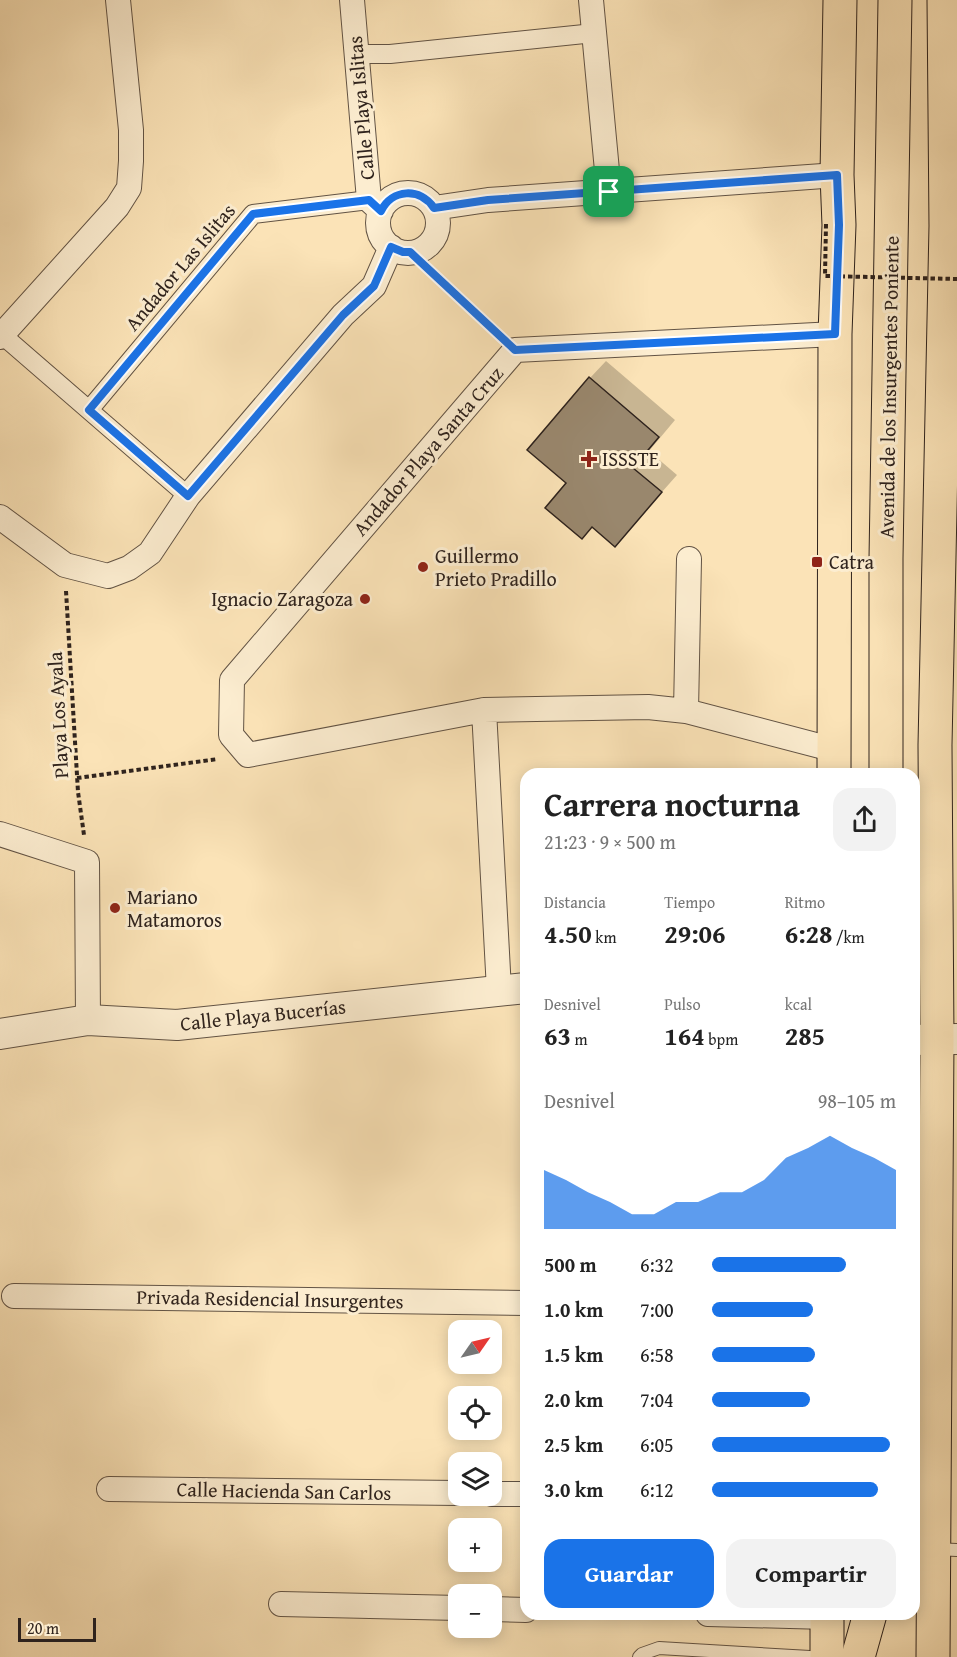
<!DOCTYPE html>
<html lang="es">
<meta charset="utf-8">
<style>
body{margin:0;font-family:"Gentium Book Plus",serif;background:#f2f2f2;color:#222;height:100vh;display:flex;flex-direction:column;font-size:22px;white-space:nowrap}
*{box-sizing:border-box;margin:0}
p{font-size:20px;color:#767676}
.icon{flex:none;width:33px;height:33px;fill:none;stroke:currentColor;stroke-width:2;stroke-linecap:round;stroke-linejoin:round}
.map{position:relative;flex:1;overflow:hidden}
.drawer{position:absolute;left:520px;top:768px;width:400px;height:852px;display:flex;flex-direction:column;background:#fff;border-radius:18px;box-shadow:0 3px 15px #0003}
.drawer>*{flex:none}
.needle{width:39px;rotate:56deg}
.fabs{position:absolute;left:448px;top:1320px;display:grid;gap:12px}
.fabs a{display:grid;place-items:center;width:54px;height:54px;border-radius:12px;background:#fff;box-shadow:0 3px 15px #0003;font-size:30px}
.scale{position:absolute;left:18px;bottom:15px;width:78px;box-sizing:border-box;padding-left:6px;border:3px solid #2f231d;border-top:0;font-size:16px;line-height:21px;white-space:nowrap;color:#2f231d;-webkit-text-stroke:4px #fcedd0;paint-order:stroke}
.pin{position:absolute;display:grid;place-items:center;width:51px;height:51px;color:#fff;margin:-26px;border-radius:12px;box-shadow:0 3px 9px #0006}
.round{display:grid;place-items:center;flex:none;width:63px;height:63px;border-radius:18px;background:#f2f2f2}
.head{display:flex;align-items:center;justify-content:space-between;height:102px;padding:0 24px}
h1{font-size:33px;font-weight:800;line-height:45px}
.metrics{display:grid;grid-template-columns:repeat(3,1fr);gap:9px;height:102px;padding:6px 24px}
.metrics div{display:grid;align-content:center}
.metrics b{font-size:26px;font-weight:800}
.metrics small{font-size:16px;font-weight:400}
.metrics p{font-size:16px}
.chart{height:168px;padding:12px 24px}
.chart p{display:flex;justify-content:space-between}
.chart svg{width:100%;height:108px;margin-top:6px;fill:#1a73e8;opacity:.7}
.button{display:flex;gap:12px;margin-top:auto;padding:12px 24px}
.button a{flex:1;height:69px;border-radius:18px;background:#1a73e8;color:#fff;font-size:24px;font-weight:800;line-height:69px;text-align:center}
.button a+a{background:#f2f2f2;color:#222}
ul{padding:0 24px;list-style:none;font-size:20px}
li{display:grid;grid-template-columns:96px 72px 1fr;align-items:center;height:45px}
li i{height:15px;border-radius:8px;background:#1a73e8}
.map>svg:first-child{display:block}
</style>
<div class="map">
<svg width="957" height="1657" viewBox="0 0 957 1657">
<rect width="100%" height="100%" fill="#fbe3b7"/>
<filter id="stains"><feTurbulence type="fractalNoise" baseFrequency=".00333" numOctaves="4"/><feColorMatrix values="0 0 0 0 .2 0 0 0 0 .09 0 0 0 0 .02 0 0 0 .5 -.17"/></filter>
<radialGradient id="worn" r=".72"><stop offset=".6" stop-color="#630" stop-opacity="0"/><stop offset="1" stop-color="#630" stop-opacity=".3"/></radialGradient>
<path fill="#0003" d="M606,361L675,420L649,451L677,475L615,545L568,483L529,450L590,378Z"/>
<path fill="#99876d" stroke="#2f231d" stroke-width="1.5" d="M589,377L659,437L633,468L662,492L615,547L592,527L582,539L545,508L566,483L527,450Z"/>
<g fill="none" stroke-linecap="round" stroke-linejoin="round">
<g stroke="#625344" stroke-width="14">
<path id="service" d="M934,1549L957,1550
M639,1657L642,1654L659,1648L810,1657"/>
</g>
<g stroke="#625344" stroke-width="20">
<path id="pedestrian" d="M356,54H390L594,33
M0,333L188,496
M89,410L253,214L369,200"/>
</g>
<g stroke="#625344" stroke-width="26">
<path id="minor" d="M352,0L369,200L381,211
M591,0L609,192
M378 223a30 30 0 1 1 60 0a30 30 0 1 1-60 0Z
M434,208L488,200L837,175
M0,337L117,207L129,188L131,161V130L118,0
M0,517L65,565L108,576L129,568L150,553L188,496L343,315L374,286L391,247
M689,559L686,711L648,707L484,710L248,755L231,735L232,680L515,350L835,334
M484,710L499,990
M686,711L835,750
M0,834L87,862L88,1020
M14,1296L526,1303
M109,1489L459,1493
M492,1494H526
M281,1604L459,1608
M492,1609L526,1610
M708,1614L827,1617"/>
</g>
<g stroke="#625344" stroke-width="32">
<path id="tertiary" d="M0,1034L88,1020L177,1025L526,988
M915,1040L957,1039"/>
</g>
<g stroke="#2f231d" stroke-width="35">
<path id="primary" d="M834,774L835,334L839,225L837,175L840,0
M827,1657V1614
M933,1657L937,1039L935,745L946,226L944,0"/>
</g>
<g stroke="#2f231d" stroke-width="35">
<path id="trunk" d="M886,774V559L895,0
M858,1657L870,1614"/>
</g>
<path stroke="#2f231d" stroke-width="4" stroke-dasharray="4.5 3" stroke-linecap="butt" d="M413,255L497,333
M66,591L78,792L84,835
M77,778L218,759"/>
<use href="#service" stroke="#fcedd0" stroke-width="12"/>
<use href="#pedestrian" stroke="#fcedd0" stroke-width="18"/>
<use href="#minor" stroke="#fcedd0" stroke-width="24"/>
<use href="#tertiary" stroke="#fcedd0" stroke-width="30"/>
<use href="#primary" stroke="#fbe3b7" stroke-width="33"/>
<use href="#trunk" stroke="#fbe3b7" stroke-width="33"/>
<path stroke="#2f231d" stroke-width="4" stroke-dasharray="4.5 3" stroke-linecap="butt" d="M826,224L825,276L957,279"/>
</g>
<g fill="none" stroke-linecap="round" stroke-linejoin="round">
<g stroke="#fff" stroke-width="12">
<path id="route" d="M837,175L839,225L835,334L515,350L410,252H403L391,247L374,286L343,315L188,496L89,410L253,214L369,200L381,211C392,189 420,187 434,208L488,200Z"/>
</g>
<use href="#route" stroke="#1a73e8" stroke-width="8"/>
</g>
<g fill="#8f2418" stroke="#fcedd0" stroke-width="2">
<path d="M586 450h6v6h6v6h-6v6h-6v-6h-6v-6h6z"/>
<rect x="811" y="556" width="12" height="12" rx="3"/>
<circle cx="423" cy="567" r="6"/>
<circle cx="365" cy="599" r="6"/>
<circle cx="115" cy="908" r="6"/>
</g>
<g text-anchor="middle" stroke-width="6" stroke-linejoin="round" paint-order="stroke">
<g font-size="20" fill="#2f231d" stroke="#fcedd0">
<text transform="translate(361 108) rotate(-95)" y="7">Calle Playa Islitas</text>
<text transform="translate(180 267) rotate(-50)" y="7">Andador Las Islitas</text>
<text transform="translate(889 387) rotate(-89)" y="7">Avenida de los Insurgentes Poniente</text>
<text transform="translate(428 451) rotate(-49)" y="7">Andador Playa Santa Cruz</text>
<text transform="translate(58 715) rotate(-93)" y="7">Playa Los Ayala</text>
<text transform="translate(263 1015) rotate(-6)" y="7">Calle Playa Bucerías</text>
<text transform="translate(270 1299) rotate(1)" y="7">Privada Residencial Insurgentes</text>
<text transform="translate(284 1491) rotate(1)" y="7">Calle Hacienda San Carlos</text>
</g>
<g font-size="20" fill="#2f231d" stroke="#fcedd0" text-anchor="start">
<text x="602" y="466">ISSSTE</text>
<text x="435" y="563">Guillermo<tspan x="435" dy="23">Prieto Pradillo</tspan></text>
<text x="829" y="569">Catra</text>
<text x="353" y="606" text-anchor="end">Ignacio Zaragoza</text>
<text x="127" y="904">Mariano<tspan x="127" dy="23">Matamoros</tspan></text>
</g>
</g>
<rect width="100%" height="100%" filter="url(#stains)"/>
<rect width="100%" height="100%" fill="url(#worn)"/>
</svg>
<div class="fabs">
<a><svg class="needle" viewBox="-14 -14 28 28"><path d="M0-13l5 13h-10z" fill="#e53935"/><path d="M0 13l5-13h-10z" fill="#767676"/></svg></a>
<a><svg class="icon" aria-label="locate" viewBox="0 0 24 24"><circle cx="12" cy="12" r="6"/><path d="M12 2v4M12 18v4M2 12h4M18 12h4"/></svg></a>
<a><svg class="icon" aria-label="layers" viewBox="0 0 24 24"><path d="M12 4l9 5-9 5-9-5zM3 14l9 5 9-5"/></svg></a>
<a>+</a>
<a>−</a>
</div>
<div class="scale">20 m</div>
<div class="pin" style="left:609px;top:192px;background:#1e9e55"><svg class="icon" aria-label="arrive" viewBox="0 0 24 24"><path d="M6 21V4h12l-3 4 3 4H6"/></svg></div>
<section class="drawer">
<div class="head"><div><h1>Carrera nocturna</h1><p>21:23 · 9 × 500 m</p></div><a class="round"><svg class="icon" aria-label="share" viewBox="0 0 24 24"><path d="M12 15V3M7 8l5-5 5 5M5 13v7h14v-7"/></svg></a></div>
<div class="metrics">
<div><p>Distancia</p><b>4.50<small> km</small></b></div>
<div><p>Tiempo</p><b>29:06</b></div>
<div><p>Ritmo</p><b>6:28<small> /km</small></b></div>
</div>
<div class="metrics">
<div><p>Desnivel</p><b>63<small> m</small></b></div>
<div><p>Pulso</p><b>164<small> bpm</small></b></div>
<div><p>kcal</p><b>285</b></div>
</div>
<div class="chart"><p><span>Desnivel</span>98–105 m</p>
<svg viewBox="0 0 160 44" preserveAspectRatio="none"><path d="M0 44V20L10 24L20 29L30 33L40 38L50 38L60 33L70 33L80 29L90 29L100 24L110 15L120 11L130 6L140 11L150 15L160 20V44z"/></svg>
</div>
<ul>
<li><b>500 m</b>6:32<i style="width:73%"></i></li>
<li><b>1.0 km</b>7:00<i style="width:55%"></i></li>
<li><b>1.5 km</b>6:58<i style="width:56%"></i></li>
<li><b>2.0 km</b>7:04<i style="width:53%"></i></li>
<li><b>2.5 km</b>6:05<i style="width:97%"></i></li>
<li><b>3.0 km</b>6:12<i style="width:90%"></i></li>
</ul>
<div class="button"><a>Guardar</a><a>Compartir</a></div>
</section>
</div>
